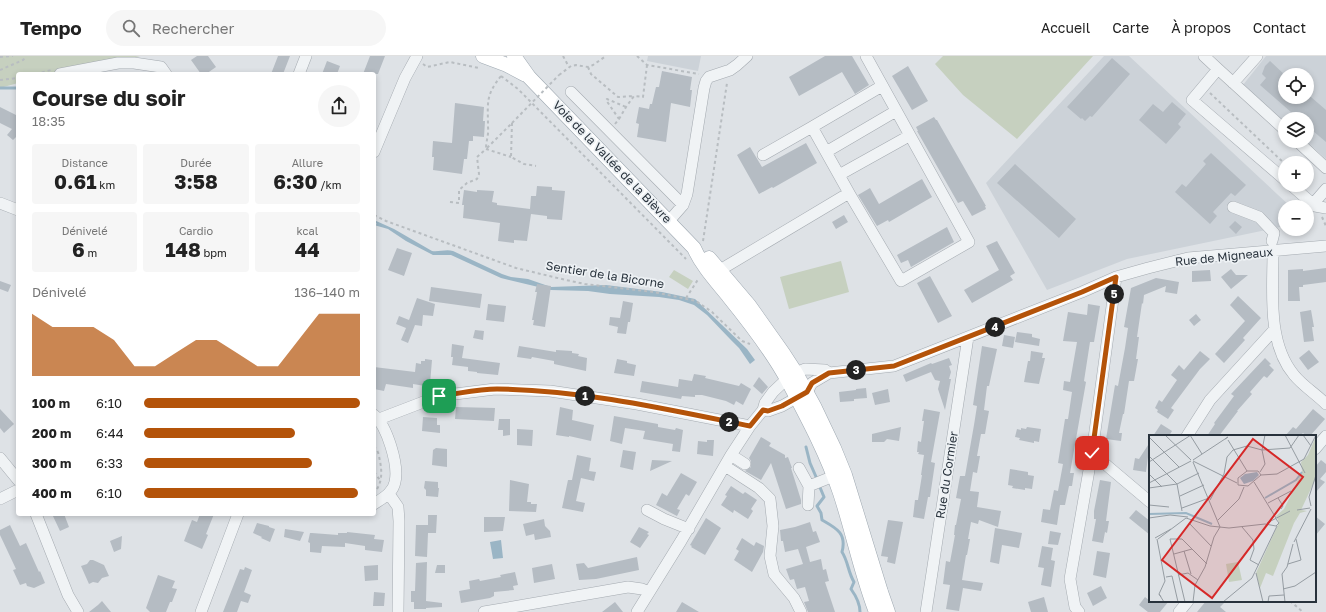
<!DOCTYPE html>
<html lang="fr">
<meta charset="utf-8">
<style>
body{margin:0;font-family:"Golos Text",sans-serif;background:#f6f6f6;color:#222;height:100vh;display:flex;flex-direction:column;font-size:15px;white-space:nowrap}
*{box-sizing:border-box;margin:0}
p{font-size:13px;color:#767676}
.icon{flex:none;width:22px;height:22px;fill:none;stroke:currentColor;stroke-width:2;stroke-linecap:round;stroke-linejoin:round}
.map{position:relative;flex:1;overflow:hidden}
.side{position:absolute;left:16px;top:16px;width:360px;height:444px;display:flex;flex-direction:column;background:#fff;border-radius:4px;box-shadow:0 2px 6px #0003}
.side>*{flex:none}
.buttons{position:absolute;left:1278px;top:12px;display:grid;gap:8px}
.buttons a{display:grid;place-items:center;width:36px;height:36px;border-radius:50%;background:#fff;box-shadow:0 2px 6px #0003;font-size:20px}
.pin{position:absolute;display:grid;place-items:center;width:34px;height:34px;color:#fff;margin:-17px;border-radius:8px;box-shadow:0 2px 6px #0006}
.km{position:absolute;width:20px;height:20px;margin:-10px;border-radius:50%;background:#222;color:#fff;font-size:11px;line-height:20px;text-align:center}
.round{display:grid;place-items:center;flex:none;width:42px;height:42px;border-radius:21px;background:#f6f6f6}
.overview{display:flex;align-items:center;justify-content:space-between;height:68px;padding:0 16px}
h1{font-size:22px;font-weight:700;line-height:30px}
.figures{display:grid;grid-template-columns:repeat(3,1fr);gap:6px;height:68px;padding:4px 16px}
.figures div{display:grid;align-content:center;border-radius:4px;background:#f6f6f6;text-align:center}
.figures b{font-size:20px;font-weight:700}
.figures small{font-size:11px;font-weight:400}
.figures p{font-size:11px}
.chart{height:112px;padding:8px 16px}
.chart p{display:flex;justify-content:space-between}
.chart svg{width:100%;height:72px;margin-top:4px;fill:#b45309;opacity:.7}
ul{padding:0 16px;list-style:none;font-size:13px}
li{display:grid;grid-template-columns:64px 48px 1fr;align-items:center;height:30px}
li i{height:10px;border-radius:5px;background:#b45309}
header{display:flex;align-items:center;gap:24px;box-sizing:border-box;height:56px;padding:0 20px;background:#fff;border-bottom:1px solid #e0e0e0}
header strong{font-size:19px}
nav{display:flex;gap:22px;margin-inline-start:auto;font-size:14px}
.search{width:280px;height:36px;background:#f6f6f6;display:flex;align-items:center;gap:10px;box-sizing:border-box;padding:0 14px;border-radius:22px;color:#767676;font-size:15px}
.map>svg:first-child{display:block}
</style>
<header>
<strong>Tempo</strong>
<div class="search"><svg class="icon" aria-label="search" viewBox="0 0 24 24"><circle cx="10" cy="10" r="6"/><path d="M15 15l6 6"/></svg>Rechercher</div>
<nav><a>Accueil</a><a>Carte</a><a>À propos</a><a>Contact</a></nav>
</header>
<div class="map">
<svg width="1326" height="556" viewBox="0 0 1326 556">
<rect width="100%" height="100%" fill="#dee2e6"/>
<path fill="#ccd2d8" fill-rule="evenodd" d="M648,0H701L698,15L647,5Z
M1104,0H1129L1291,151H1285V170L1127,203L1047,234L986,127Z
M1266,0H1326V103L1306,85H1307V63H1285V67L1243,29ZM1285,19H1307V41H1285Z"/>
<path fill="#c6d0bf" d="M0,0H140L94,11L70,18H18V27L0,32Z
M943,0H1093L1017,83L963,39L935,8Z
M841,205L849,236L789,253L780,221Z
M674,214L693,225L688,233L669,221Z"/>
<path fill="#9ab5c5" d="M374,164L394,173L432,195C439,196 446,193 453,195L502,218L511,221L528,223L551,231L606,229L662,236L695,243L747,293L755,304L750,308L739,292L730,283L707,259L694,249L679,244L659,241L610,238L588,235L551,234L501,222L451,199H433L406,185L388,173L374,169L377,168L374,166Z
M501,484L503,502L493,503L490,486Z"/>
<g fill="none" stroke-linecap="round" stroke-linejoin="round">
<path stroke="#9ab5c5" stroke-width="3" d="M0,32H18
M806,391L810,407L817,423
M819,429L824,441L817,450L821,457L822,464C836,472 847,477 842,496C848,505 848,516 854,526L851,533C856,540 860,547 860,556"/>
</g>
<path fill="#b5bcc3" d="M197,0H208L216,11L206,18H201L191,4Z
M278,0H290L283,18H271Z
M370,0H385L378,18H363Z
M825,0H852L869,29L855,38L842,16L799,40L789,21Z
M1112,2L1130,18L1092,61L1090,60L1085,65L1082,62L1081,63L1067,51Z
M327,5L340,10L337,18H322Z
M1270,5L1285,19V41H1311L1326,54V86L1307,70V63H1299L1260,29L1266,22L1262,18L1265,10Z
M908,10L928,45L912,54L892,20Z
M662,15L692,21L690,34H692L690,51L671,47L666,86L637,81L639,68L636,67L639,51L649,53L650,48H652L656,31H659Z
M1172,46L1186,58L1178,68L1181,71L1166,88L1139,64L1153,48L1163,56Z
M455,47L484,51L483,65H485L484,81L473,80V85H469L467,103H464L462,118L433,114L434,101H432L433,85L452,87Z
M0,51L18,60V79L13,84L7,79L12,73L0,67Z
M934,61L936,64H937L986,150H985L986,153L972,160L963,145L958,147L917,75H918L916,71Z
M806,87L817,107L773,132L772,131L759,138L737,99L750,91L762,111Z
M1211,97L1246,129L1235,140L1231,137L1213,156L1217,160L1210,168L1175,136L1182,128L1186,131L1206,108L1203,105Z
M1015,108L1076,163L1059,182L997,127Z
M922,123L932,141L889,166L888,164L877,170L858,139L870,132L879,148Z
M537,130L552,131V134L565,135L562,164L547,163V160L531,158L527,185L514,184V187L498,185L500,167L463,162L464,149H462L464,134L477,136V134L494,135L492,146L497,147V149L530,153L531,140H536Z
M844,159L848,166L836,173L832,166Z
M1235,165L1242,171L1236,178L1229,171Z
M947,171L954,186L911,211L908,204L901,207L897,199Z
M997,185L1015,217L1010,220L1013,224L972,247L964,234L999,214L986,190Z
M397,192L412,197L404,220L388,214Z
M1326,212V226L1303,229V231H1299L1300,245H1288V214L1303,213V215Z
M1231,213L1236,219H1248L1231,233L1221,221Z
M1210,214L1211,225L1192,226V215Z
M930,220L952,260L938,267L917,227Z
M1156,222L1179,226L1177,238L1165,236L1166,230L1144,239L1143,248L1142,247L1137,281H1139L1136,303H1138L1134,325H1129L1124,358H1123L1119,377H1122L1121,385L1106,383L1115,329L1118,330L1125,292L1128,272L1124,271L1131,232Z
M0,225L11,229L8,236L0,233Z
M537,228L551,230L545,271L533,269L534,264H532L537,236H535Z
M431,231L482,238L480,252L429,245Z
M1238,240L1261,262L1243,282L1245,284L1224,307L1215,298L1245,265L1230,249Z
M417,242L435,248L433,260L423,259L422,270L415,269L408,287L401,284L406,272L396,268L399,260L409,264Z
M623,245L633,247L630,266H628L626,278L617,277L618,271L609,269L610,261L620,262Z
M488,248L506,250L504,266L486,264Z
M1088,248L1100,250L1094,286H1090L1084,325L1086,326L1070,417H1074L1072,430H1069L1065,449H1060L1057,469L1041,466L1043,453L1050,454L1054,434L1058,435L1063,408L1058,407L1065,363H1068L1072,336L1063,334L1064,325L1070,326L1077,286L1063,285L1068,256L1087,259Z
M1311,254L1314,271H1312L1314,285L1304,286L1300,256Z
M1196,258L1201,264L1194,270L1189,264Z
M475,274L484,275L483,284L473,282Z
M1017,276L1032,278V281L1040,283L1039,290L1015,286Z
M1004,279L1015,281L1013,292L1002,290Z
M452,288L464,290L462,302L500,307L498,319L477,317V316L468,315V311L452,309L453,301H451Z
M519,290L556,296V294L572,295V297L579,298L578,300L587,302L586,315L554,308V305L532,301L531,303L517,301Z
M982,290L997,293L989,330H987L984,354L989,355L987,366L985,378H981L977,400H980L977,417L973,416L970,435L979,436L977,451L1001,455L998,471L979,464L978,468L971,466L968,483H970L967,499H966L962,524L983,527L981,535L963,532L959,555L946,553L950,529L943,528L946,505L950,506L955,479H954L955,469H956L961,443L956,442L960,420H965L974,369L977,350L973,349Z
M1309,294L1319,306L1308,314L1299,302Z
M1031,295L1043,297L1042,302H1045L1039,328L1024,326L1028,305H1030Z
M1200,295L1210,303L1200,313L1171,352L1174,354L1168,363L1157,356L1158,354L1155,352L1159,344L1162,346L1177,324L1171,319L1179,309L1184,314Z
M949,302L952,309L949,310L951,316L949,323H951L945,354L938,333L940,325L935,324L931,316L906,326L903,319L931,307L932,308Z
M1265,302L1271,308L1269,309L1274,314L1267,322L1264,320L1250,336L1252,338L1237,355H1238L1219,380H1207L1215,368L1214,367L1234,340L1231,338Z
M425,303L432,304L430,328H426L425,330L413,328V332L386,328L384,335L374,333V311L415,316L416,307L421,308V305H425Z
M617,303L627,305V307L636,309L634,320L614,317Z
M694,318L706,320L705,322L739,330L741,327L751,333L743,349L736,345L734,349L726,345L702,339H695V341L682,340L681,343L640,336L642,325L678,331L679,323L692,325Z
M759,321L768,331L762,338L753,330Z
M866,332L867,342L854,343V345L840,346L839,336L856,334V333Z
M888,333L890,346L875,349L872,337Z
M456,351L495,352L494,365L455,363Z
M560,351L573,354L572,364L594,369L591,385L569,380V381L556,379Z
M0,353L14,368L4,377L0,372Z
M924,353L940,356L931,406L935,407L930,441H928L924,463L913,461L915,444H918L922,419H921L924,399L918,398L919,396H917L918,385L921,386L924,365H922Z
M1313,353L1325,363L1310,380H1306L1303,377L1302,378L1304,380H1285L1293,371L1296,373Z
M614,360L658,368V371L675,374L676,372L683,374L680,396L672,395L673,388L643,383L645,375L625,372L622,388L610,385Z
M423,361L437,362V369H440V377L422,375Z
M499,363H510V379L503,380V374H498Z
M1161,368L1172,375L1169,380H1153Z
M901,371L899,385L887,383L884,386H872V378Z
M1027,371L1041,373L1039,386L1034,385V387L1019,384L1020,382L1015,381L1017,373L1021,374V372L1026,373Z
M517,373L533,374L532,390L517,389Z
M761,381L771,387L769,390L785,399V402L788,401L792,412H791L801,444V448L786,453L771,407L761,424L745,415L751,411V405L749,402Z
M707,384H714L713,400L697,398L698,385L707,386Z
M1150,386L1146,416L1133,414L1135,402L1139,403Z
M436,392L447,393V411L432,409L433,394Z
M623,394L636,396L633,414L620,411Z
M577,399L591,402L589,415L596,416L594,425L581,422L576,445L585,447L583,456L562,452L568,424H572Z
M652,404L672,405L650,415Z
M1321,404L1326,408V416L1320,423L1325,426L1315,437V411Z
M1010,413L1028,416V419L1034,420L1032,433L1025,432V434L1012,432L1013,430L1008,429Z
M681,417L697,426L689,440L686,438L677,453L680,454L677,460L656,449L662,437L667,440Z
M510,424L529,428L527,446H531V448H537L536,456L509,455Z
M1100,424L1111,426L1106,465H1109L1107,477L1105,476L1103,487L1092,485L1096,463H1094V455Z
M425,425L438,426V432H439L438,441L426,440V434L424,432Z
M731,430L743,438L745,436L757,444L751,453L753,455L748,463L734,454L733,457L721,449L727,440L725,439Z
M1136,454L1150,465V479L1129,462Z
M52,458H64L69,471L60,475Z
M200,458H214L206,478L208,479L202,493L184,485L192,464L197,466Z
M428,459H437L436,477H428L427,501L415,500L416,469H428Z
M1315,460L1325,468L1315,480Z
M484,461H505L503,475L484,476Z
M706,462L721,472L705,499L691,491L692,490L690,489Z
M544,463L545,470L550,475L551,481L535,484L534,478L526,480L523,468Z
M888,464L903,466L895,508L887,506L888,501L881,500Z
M810,466L813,476L816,475L820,486L806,491L810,506L821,503L823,514L826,513L829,525L825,526L835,556H808L804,546L809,545L805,531L797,533L794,523L790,524L786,513L803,508L798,493L785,496L783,485H781L780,474L795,471Z
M257,467L269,470V471L275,473L270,486L261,482L262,481L253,477Z
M10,469L20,490L26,487L39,516L40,515L45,527L34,532L27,530L26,527L20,529L13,514L16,513L0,479V474Z
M639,471L649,476L647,478L649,479L640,492L630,486Z
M995,472L1022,477L1019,492L1002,489L999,508L990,506Z
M285,473L304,476L300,485L284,481Z
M1050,475L1061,477L1058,489L1048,488Z
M347,476L375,479L374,483L384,484L382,496L365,494V490L345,487V491L322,490L321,497L310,496V487L308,486L310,477H312L338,479V477H347Z
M122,480L121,493L114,496L110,485Z
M742,482L754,490L756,486L764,490L763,496L752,516L734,504L739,495L736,493Z
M1042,490L1053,492L1051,504L1055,505L1051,531L1041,529L1044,512L1038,511Z
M1097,495L1110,497L1106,522L1093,519Z
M637,501L639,514L596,523L579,524L576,508L584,507L588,512Z
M90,504H93L104,509L109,520L102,522L98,527L93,526L89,528L81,510L87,508Z
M427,506L426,545L442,547V551L426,552V553H414V546H411V535H415L416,507Z
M552,508L555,523L534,527L532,512Z
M378,509V524L365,525L364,510Z
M437,509H445V517H435Z
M245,511L252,514L244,536L251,539L248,547L241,545L237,556H223L240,513L244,514Z
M515,516L518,529L513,530L514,534L494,536V540L490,542L461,547L459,535L470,533L469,525L479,523L480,525L501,521L500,519Z
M158,519L175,525L172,532L177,533L172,546H170L166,556H150L146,552Z
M1101,530L1107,542L1093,550L1087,537Z
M374,536L385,537L384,550H373Z
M1044,541L1048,556H1031L1028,546Z
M1145,541L1150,545H1169L1160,556H1148L1139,549Z
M102,545L111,556H89L98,549Z
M1206,545H1226L1220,551L1226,556H1197Z
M615,546L623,556H602Z
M682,546L699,556H676Z"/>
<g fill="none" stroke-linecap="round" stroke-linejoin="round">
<g stroke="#a4aab0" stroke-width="12">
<path id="minor" d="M1204,0L1218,13
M60,18L118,7H134L161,11L166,18
M299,18L306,0
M1233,27L1257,0
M571,36L683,149
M812,71L882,30
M1285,74L1218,13L1192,44L1285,124
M1297,85L1326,112
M374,96L405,22L417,0
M826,96L896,55
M839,119L909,80
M1291,129L1315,150L1326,152
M849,137L901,225L969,186L866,0
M0,147L18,154
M1313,148L1326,133
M1233,151L1259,161L1274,177L1272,185
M669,165L683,149L687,138L704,32L706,25L709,21L730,14L737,9L747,0
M1273,196C1273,235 1267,287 1294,319C1303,330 1316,338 1326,348
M720,214L849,137L812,71L763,99
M763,354L768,355L782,350L807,336L812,327L829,317L894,310L1082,236L1116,221L1148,212L1188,202L1326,190
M379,363L439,340L495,333L550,335L637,348L750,370
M1187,380L1210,344L1274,274
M1315,393L1326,380
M1092,397L1150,446
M731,399L745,408
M0,402L18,424
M725,410L759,432L770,443L773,470L770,500L774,518L794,542L801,556
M799,412L809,430
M389,438L398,451L399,465L398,556
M0,443L18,434
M374,448C383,442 393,437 395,426C399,409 387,370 374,359
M808,449L809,430L834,420
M647,454L664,463L689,473
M36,458L68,539L78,556
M201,556L238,458
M484,556L628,531L642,533L649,536
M637,556L681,485L731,399L750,370L763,354L765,347L773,336L791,319L805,313L825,314L829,317
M926,556L968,281
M1079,556L1075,551L1070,523L1092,397L1116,221
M1179,556L1188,545"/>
</g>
<g stroke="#9ea8b1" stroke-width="15">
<path id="major" d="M483,0L507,9L524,18
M514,0L529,21L694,192C702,210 716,225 729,241C750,267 772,295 788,325C807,361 827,398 840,437C853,476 861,518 876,556
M709,202L749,249L783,297L796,317L814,350L834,392L845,419L881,536L888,556"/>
</g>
<path stroke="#b8bdc1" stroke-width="2" stroke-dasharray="3 3" stroke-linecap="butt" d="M563,0L569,11
M637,0L647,9L699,18
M0,1L13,0
M423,8L427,11L450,6L479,12
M588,11L591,18L618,41L634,40
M0,14L23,4L25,2V0
M36,18L51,14
M559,19L571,10L576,9L588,11L593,9L606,0
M501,20L518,33L686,203
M501,20C485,40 488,47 488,71C489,78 486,85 486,93L512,67
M0,24L18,22
M1210,37L1285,108
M619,63L626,51L634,40L643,41L647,9
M512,67L511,101L524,108L536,110
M615,68L619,63L606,44L607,43L626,51
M450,146L459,147V134L467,127L477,123L479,118L477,101L486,93L511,101
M374,159L386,165L516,212L566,224L585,228L654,236L696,245L712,256L742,285L750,288
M1322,161L1326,170
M703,185L727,27L728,26
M686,242L699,222
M374,390L378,396
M374,416L380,424
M377,433C384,421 381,409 378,396
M1284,545H1290L1303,556"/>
<use href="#minor" stroke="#f0f3f5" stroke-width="11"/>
<use href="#major" stroke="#fff" stroke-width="14"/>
<path stroke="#b8bdc1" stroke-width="2" stroke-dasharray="3 3" stroke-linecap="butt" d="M512,67L559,19"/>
</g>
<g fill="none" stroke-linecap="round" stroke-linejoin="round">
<g stroke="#fff" stroke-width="8">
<path id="route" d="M439,340C457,338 478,333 497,333C582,334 666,353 750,370L763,354L768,355L782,350L807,336L812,327L829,317L894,310L1082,236L1116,221L1092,397"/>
</g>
<use href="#route" stroke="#b45309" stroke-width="5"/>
</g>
<g text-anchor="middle" stroke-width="3.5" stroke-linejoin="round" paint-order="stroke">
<g font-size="12" fill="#28323c" stroke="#edf1f4">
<text transform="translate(612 106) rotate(46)" y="4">Voie de la Vallée de la Bièvre</text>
<text transform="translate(1224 201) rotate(-6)" y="4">Rue de Migneaux</text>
<text transform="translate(605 219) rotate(9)" y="4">Sentier de la Bicorne</text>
<text transform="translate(947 419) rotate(-81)" y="4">Rue du Cormier</text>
</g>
</g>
<g transform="translate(1149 379)">
<rect width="167" height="167" fill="#dee2e6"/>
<path d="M167,1V43L152,75L158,76L151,78L145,88L124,141L117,138L111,153L107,138L130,87L127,81L135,74L145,54L153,36L152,27L159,20ZM89,127L93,145L80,147L77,129Z" fill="#c6d0bf"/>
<path d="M108,37L110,40L104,46L95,49L91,43L96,39Z" fill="#9ab5c5"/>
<path fill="none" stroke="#9ab5c5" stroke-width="2" d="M116,63L147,45L153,37M0,79L37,78L63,89"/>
<path fill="none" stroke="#959ca2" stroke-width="1" d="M16,0L42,25M41,0L53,19M136,0L156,38M154,0L162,11M1,3L30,32M79,5L98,36M0,21L28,49L33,76M44,25L79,2L76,4M44,26L88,48M0,27L42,0M98,36H109L112,40L99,51L89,50V43ZM111,37L116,29L113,15L116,0M0,39L13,52M112,40L128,39L155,24L167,0M105,47L127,83M0,48L42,26M0,53L28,49L50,38M31,61L55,50M129,63L134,71L132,74M61,65L75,39L78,22L84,15L98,11L113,15L141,13L150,0M119,68L142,56M0,70L20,72M162,71L160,62L167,40M33,73L60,63M148,75L161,73M0,83L21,80L39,82M37,83L61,91L80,93L116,89L127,91L130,88L127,84M69,85L90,64L95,52M40,88L62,111M118,88L141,76M93,92L104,105L105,114L101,125L110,130M6,103L22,94M8,104L16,146L10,159M9,104L37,83M145,107L162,74M35,116L42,139M25,119L43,114M139,129L152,125L147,104M107,138L114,167M29,140L39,138L49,145M17,142L23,141L29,167M103,143L128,91M134,154L146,151L167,137M12,162L10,159L15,167M36,167L21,104H33L58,129M44,167L46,150L56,132L65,102L71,92L44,27M74,167L103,143M119,167L120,161L135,160M136,167L133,139L138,132L144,109"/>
<path fill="#d62828" fill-opacity="0.15" stroke="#d62828" stroke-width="2" d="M104,4L154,42L63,163L13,125Z"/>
<rect width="167" height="167" fill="none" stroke="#28323c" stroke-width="2"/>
</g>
</svg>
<div class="buttons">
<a><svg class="icon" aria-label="locate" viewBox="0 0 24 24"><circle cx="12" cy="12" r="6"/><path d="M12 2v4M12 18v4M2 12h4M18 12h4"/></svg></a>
<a><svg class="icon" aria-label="layers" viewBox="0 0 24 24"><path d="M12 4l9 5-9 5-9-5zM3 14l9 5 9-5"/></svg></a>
<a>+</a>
<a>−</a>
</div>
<div class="pin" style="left:439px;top:340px;background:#1e9e55"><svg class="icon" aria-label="arrive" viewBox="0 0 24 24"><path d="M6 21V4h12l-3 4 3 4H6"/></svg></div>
<div class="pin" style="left:1092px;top:397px;background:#d93025"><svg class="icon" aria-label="check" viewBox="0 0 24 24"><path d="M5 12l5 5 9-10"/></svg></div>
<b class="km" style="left:585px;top:340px">1</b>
<b class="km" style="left:729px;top:366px">2</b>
<b class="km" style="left:856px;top:314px">3</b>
<b class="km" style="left:995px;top:271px">4</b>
<b class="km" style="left:1114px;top:238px">5</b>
<section class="side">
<div class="overview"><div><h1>Course du soir</h1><p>18:35</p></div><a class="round"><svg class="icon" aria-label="share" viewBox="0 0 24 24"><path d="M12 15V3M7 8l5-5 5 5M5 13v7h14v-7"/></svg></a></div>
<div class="figures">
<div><p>Distance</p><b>0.61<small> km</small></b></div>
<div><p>Durée</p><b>3:58</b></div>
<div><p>Allure</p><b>6:30<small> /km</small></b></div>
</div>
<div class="figures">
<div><p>Dénivelé</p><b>6<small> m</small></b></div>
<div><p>Cardio</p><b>148<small> bpm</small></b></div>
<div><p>kcal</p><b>44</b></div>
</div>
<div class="chart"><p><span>Dénivelé</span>136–140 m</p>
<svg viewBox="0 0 160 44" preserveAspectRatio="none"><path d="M0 44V6L10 14L20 14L30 14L40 22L50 38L60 38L70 30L80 22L90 22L100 30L110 38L120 38L130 22L140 6L150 6L160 6V44z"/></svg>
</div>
<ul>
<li><b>100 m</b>6:10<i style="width:100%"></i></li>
<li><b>200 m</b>6:44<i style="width:70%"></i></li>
<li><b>300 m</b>6:33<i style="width:78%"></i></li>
<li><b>400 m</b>6:10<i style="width:99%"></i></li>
</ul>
</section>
</div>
